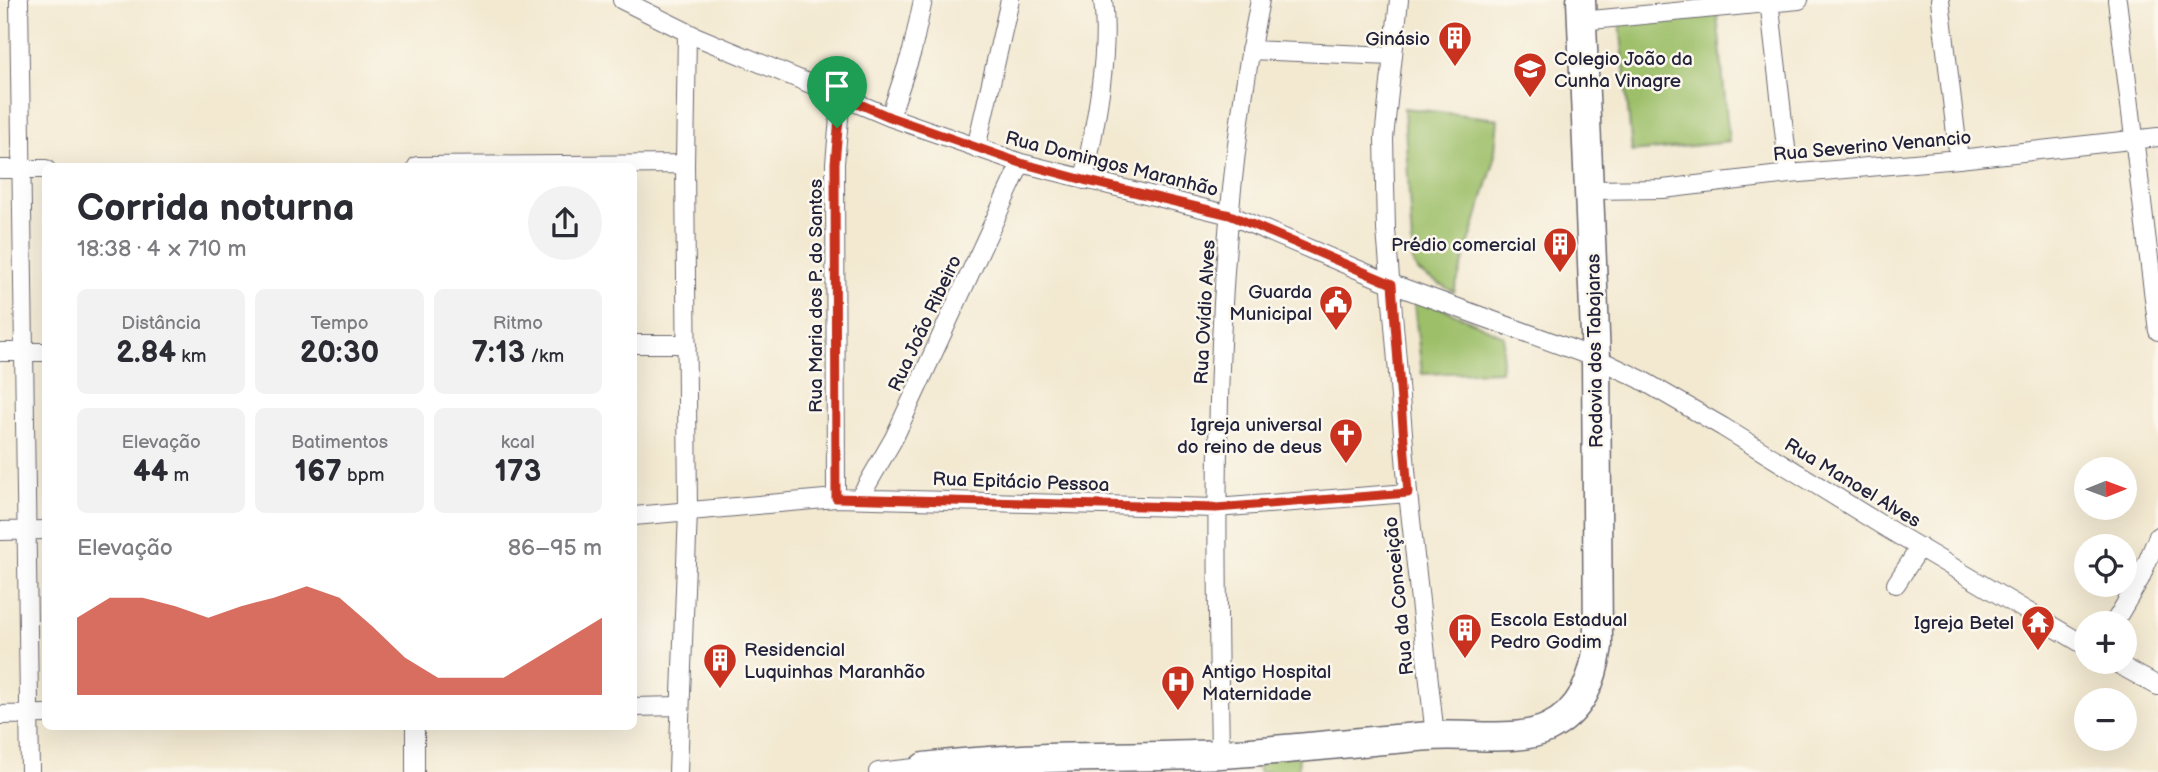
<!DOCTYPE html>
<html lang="pt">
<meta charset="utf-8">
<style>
body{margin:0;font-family:"Balsamiq Sans",sans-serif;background:#f2f2f3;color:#2b2b33;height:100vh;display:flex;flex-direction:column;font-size:26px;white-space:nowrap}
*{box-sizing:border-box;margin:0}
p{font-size:23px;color:#7c7c81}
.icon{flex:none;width:38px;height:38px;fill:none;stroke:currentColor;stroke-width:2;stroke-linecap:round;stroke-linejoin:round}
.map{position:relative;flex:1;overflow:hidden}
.side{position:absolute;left:42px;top:163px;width:595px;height:567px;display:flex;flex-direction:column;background:#fff;border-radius:10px;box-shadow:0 7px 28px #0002}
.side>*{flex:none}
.needle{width:46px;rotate:89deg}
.fabs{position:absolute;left:2074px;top:457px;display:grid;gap:14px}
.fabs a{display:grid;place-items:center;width:63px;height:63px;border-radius:50%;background:#fff;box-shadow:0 7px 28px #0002;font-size:35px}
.pin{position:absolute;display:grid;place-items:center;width:60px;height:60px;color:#fff;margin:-72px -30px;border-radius:50% 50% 50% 0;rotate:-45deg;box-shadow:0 0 7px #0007}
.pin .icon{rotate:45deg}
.round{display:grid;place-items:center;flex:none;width:74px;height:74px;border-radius:37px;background:#f2f2f3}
.summary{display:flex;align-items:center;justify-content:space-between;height:119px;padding:0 35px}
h1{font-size:38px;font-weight:600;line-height:52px}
.stats{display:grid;grid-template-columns:repeat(3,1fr);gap:10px;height:119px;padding:7px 35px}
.stats div{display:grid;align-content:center;border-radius:10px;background:#f2f2f3;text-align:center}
.stats b{font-size:30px;font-weight:600}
.stats small{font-size:19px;font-weight:400}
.stats p{font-size:19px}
.chart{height:196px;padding:14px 35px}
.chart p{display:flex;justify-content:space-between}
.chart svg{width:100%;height:126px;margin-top:7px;fill:#c8321e;opacity:.7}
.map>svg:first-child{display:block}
</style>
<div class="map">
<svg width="2158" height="772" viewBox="0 0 2158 772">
<rect width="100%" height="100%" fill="#fbf7ec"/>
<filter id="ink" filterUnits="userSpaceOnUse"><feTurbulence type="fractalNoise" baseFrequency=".0143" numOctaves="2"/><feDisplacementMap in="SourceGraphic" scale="14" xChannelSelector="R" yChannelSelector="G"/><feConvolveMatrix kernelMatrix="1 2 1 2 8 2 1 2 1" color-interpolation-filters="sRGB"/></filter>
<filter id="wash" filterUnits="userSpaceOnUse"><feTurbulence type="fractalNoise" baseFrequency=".00686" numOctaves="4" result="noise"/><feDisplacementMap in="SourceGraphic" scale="28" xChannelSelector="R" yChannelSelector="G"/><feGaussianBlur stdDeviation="1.57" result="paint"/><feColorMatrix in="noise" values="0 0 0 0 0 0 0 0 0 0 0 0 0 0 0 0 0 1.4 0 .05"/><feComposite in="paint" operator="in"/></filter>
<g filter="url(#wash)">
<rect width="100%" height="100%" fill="#f3e9d1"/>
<path fill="#9dbf69" stroke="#607052" stroke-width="2" d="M1717,13L1729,142L1632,152L1620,22Z
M1404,108L1498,119L1494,162L1454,292L1419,272L1413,264Z
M1413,295L1504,336L1501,371L1422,374Z
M1299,755L1298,772H1259V757Z"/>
</g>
<g filter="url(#ink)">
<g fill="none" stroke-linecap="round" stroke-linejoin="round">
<g stroke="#6b6870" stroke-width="20">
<path id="street" d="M19,0L30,772
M622,0L695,36L890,117L1021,163L1230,215L1392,284L1596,358L1640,379L1723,427L1888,529L2086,646
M1399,0L1384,138L1386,230L1408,493L1435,736
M1769,0L1789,174
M1940,0L1959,159
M2117,0L2158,331
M1581,21L1799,0
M1250,50L1391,56
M890,117L912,51L923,0
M976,148L1010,0
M417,166L685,164
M0,169H46
M1084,180C1095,126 1110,55 1103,0
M1589,190L1663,189L1789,174L1959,159L2158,137
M634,344H687
M0,352H46
M860,497L894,438L1021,163
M836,498L835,163L841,96
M634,516L836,498L1216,508L1408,493
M0,531L46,530
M1896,584L1920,547
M2114,623L2140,579L2158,536
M2114,662L2158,686
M634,707L680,706
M0,715L46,714
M1220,754C1216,503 1210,247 1260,0
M415,772V726
M678,772L688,511L685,164L687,32
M878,772L924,767"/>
</g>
<g stroke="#6b6870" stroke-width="31">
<path id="primary" d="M919,772L924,767C1022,754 1121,759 1220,754C1291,750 1361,741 1432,736C1467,733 1516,743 1548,728C1581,712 1593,681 1598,646L1596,358L1581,0"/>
</g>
<use href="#street" stroke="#fff" stroke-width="18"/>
<use href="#primary" stroke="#fff" stroke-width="28"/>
</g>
</g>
<g fill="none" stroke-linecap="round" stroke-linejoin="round" filter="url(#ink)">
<g stroke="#fff" stroke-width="14">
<path id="route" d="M841,96L890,117L1021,163L1084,180L1230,215L1392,284L1408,493L1216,508L836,498L835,163Z"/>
</g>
<use href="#route" stroke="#c8321e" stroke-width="9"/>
</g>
<defs>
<g id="building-pin" transform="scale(1.75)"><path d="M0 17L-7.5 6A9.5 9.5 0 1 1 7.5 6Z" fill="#c8321e" stroke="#fbf7ec"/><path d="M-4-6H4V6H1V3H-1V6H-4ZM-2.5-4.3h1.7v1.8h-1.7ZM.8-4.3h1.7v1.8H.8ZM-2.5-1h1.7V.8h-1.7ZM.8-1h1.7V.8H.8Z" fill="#fff"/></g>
<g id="school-pin" transform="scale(1.75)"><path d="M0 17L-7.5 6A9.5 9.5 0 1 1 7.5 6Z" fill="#c8321e" stroke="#fbf7ec"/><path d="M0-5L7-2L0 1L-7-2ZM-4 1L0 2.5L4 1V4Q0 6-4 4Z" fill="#fff"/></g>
<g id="civic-pin" transform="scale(1.75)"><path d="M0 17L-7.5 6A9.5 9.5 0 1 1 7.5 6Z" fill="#c8321e" stroke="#fbf7ec"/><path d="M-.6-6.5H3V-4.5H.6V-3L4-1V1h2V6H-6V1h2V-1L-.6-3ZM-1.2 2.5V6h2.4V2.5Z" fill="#fff"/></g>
<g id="church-pin" transform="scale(1.75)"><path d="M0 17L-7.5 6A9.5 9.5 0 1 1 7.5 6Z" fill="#c8321e" stroke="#fbf7ec"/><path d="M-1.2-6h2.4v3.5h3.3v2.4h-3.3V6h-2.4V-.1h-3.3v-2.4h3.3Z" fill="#fff"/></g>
<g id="temple-pin" transform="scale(1.75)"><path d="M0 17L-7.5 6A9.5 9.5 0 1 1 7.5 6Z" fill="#c8321e" stroke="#fbf7ec"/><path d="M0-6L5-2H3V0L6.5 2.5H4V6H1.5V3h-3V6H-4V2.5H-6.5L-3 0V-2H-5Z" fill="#fff"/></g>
<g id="hospital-pin" transform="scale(1.75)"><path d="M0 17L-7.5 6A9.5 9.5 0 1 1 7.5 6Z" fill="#c8321e" stroke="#fbf7ec"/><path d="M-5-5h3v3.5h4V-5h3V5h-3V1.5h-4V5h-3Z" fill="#fff"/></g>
</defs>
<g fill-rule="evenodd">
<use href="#building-pin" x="1455" y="38"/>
<use href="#school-pin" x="1530" y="69"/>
<use href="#building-pin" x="1560" y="244"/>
<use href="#civic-pin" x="1336" y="302"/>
<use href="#church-pin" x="1346" y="435"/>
<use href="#temple-pin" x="2038" y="622"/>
<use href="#building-pin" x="1465" y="630"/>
<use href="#building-pin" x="720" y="660"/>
<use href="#hospital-pin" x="1178" y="682"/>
</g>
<g text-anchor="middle" stroke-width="5" stroke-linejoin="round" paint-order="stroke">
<g font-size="19" fill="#22223b" stroke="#fbf7ec" text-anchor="end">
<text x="1430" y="45">Ginásio</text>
<text x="1554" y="65" text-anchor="start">Colegio João da<tspan x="1554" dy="22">Cunha Vinagre</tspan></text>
<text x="1536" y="251">Prédio comercial</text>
<text x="1312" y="298">Guarda<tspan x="1312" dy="22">Municipal</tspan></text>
<text x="1322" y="431">Igreja universal<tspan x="1322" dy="22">do reino de deus</tspan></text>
<text x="1490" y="626" text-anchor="start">Escola Estadual<tspan x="1490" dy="22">Pedro Godim</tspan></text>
<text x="2014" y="629">Igreja Betel</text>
<text x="744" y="656" text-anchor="start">Residencial<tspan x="744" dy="22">Luquinhas Maranhão</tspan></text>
<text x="1202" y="678" text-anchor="start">Antigo Hospital<tspan x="1202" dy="22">Maternidade</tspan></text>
</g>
<g font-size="19" fill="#22223b" stroke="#fbf7ec">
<text transform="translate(1872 145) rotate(-5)" y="7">Rua Severino Venancio</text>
<text transform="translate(1112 163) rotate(14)" y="7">Rua Domingos Maranhão</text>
<text transform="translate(815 296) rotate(-90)" y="7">Rua Maria dos P. do Santos</text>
<text transform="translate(1204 312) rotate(-87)" y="7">Rua Ovídio Alves</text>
<text transform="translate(924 323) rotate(-65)" y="7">Rua João Ribeiro</text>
<text transform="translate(1594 351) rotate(-91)" y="7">Rodovia dos Tabajaras</text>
<text transform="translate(1021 481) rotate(2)" y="7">Rua Epitácio Pessoa</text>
<text transform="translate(1853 482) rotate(31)" y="7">Rua Manoel Alves</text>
<text transform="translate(1398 596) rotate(-96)" y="7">Rua da Conceição</text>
</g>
</g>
</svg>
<div class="fabs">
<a><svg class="needle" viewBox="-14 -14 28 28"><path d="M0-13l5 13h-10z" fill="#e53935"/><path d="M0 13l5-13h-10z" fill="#7c7c81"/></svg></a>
<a><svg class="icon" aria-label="locate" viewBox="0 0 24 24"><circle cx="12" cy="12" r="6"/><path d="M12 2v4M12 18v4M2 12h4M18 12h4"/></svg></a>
<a>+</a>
<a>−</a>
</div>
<div class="pin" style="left:837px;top:128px;background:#1e9e55"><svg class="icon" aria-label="arrive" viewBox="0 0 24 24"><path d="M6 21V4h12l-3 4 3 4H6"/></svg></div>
<section class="side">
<div class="summary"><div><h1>Corrida noturna</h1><p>18:38 · 4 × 710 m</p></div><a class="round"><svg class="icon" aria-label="share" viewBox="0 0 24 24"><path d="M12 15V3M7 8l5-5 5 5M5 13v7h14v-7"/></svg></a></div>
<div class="stats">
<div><p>Distância</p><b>2.84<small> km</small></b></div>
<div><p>Tempo</p><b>20:30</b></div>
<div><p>Ritmo</p><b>7:13<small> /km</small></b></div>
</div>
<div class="stats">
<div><p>Elevação</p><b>44<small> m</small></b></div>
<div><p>Batimentos</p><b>167<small> bpm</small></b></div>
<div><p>kcal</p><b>173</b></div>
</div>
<div class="chart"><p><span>Elevação</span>86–95 m</p>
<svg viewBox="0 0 160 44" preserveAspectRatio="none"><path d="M0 44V17L10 10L20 10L30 13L40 17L50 13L60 10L70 6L80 10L90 20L100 31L110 38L120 38L130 38L140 31L150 24L160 17V44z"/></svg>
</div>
</section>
</div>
